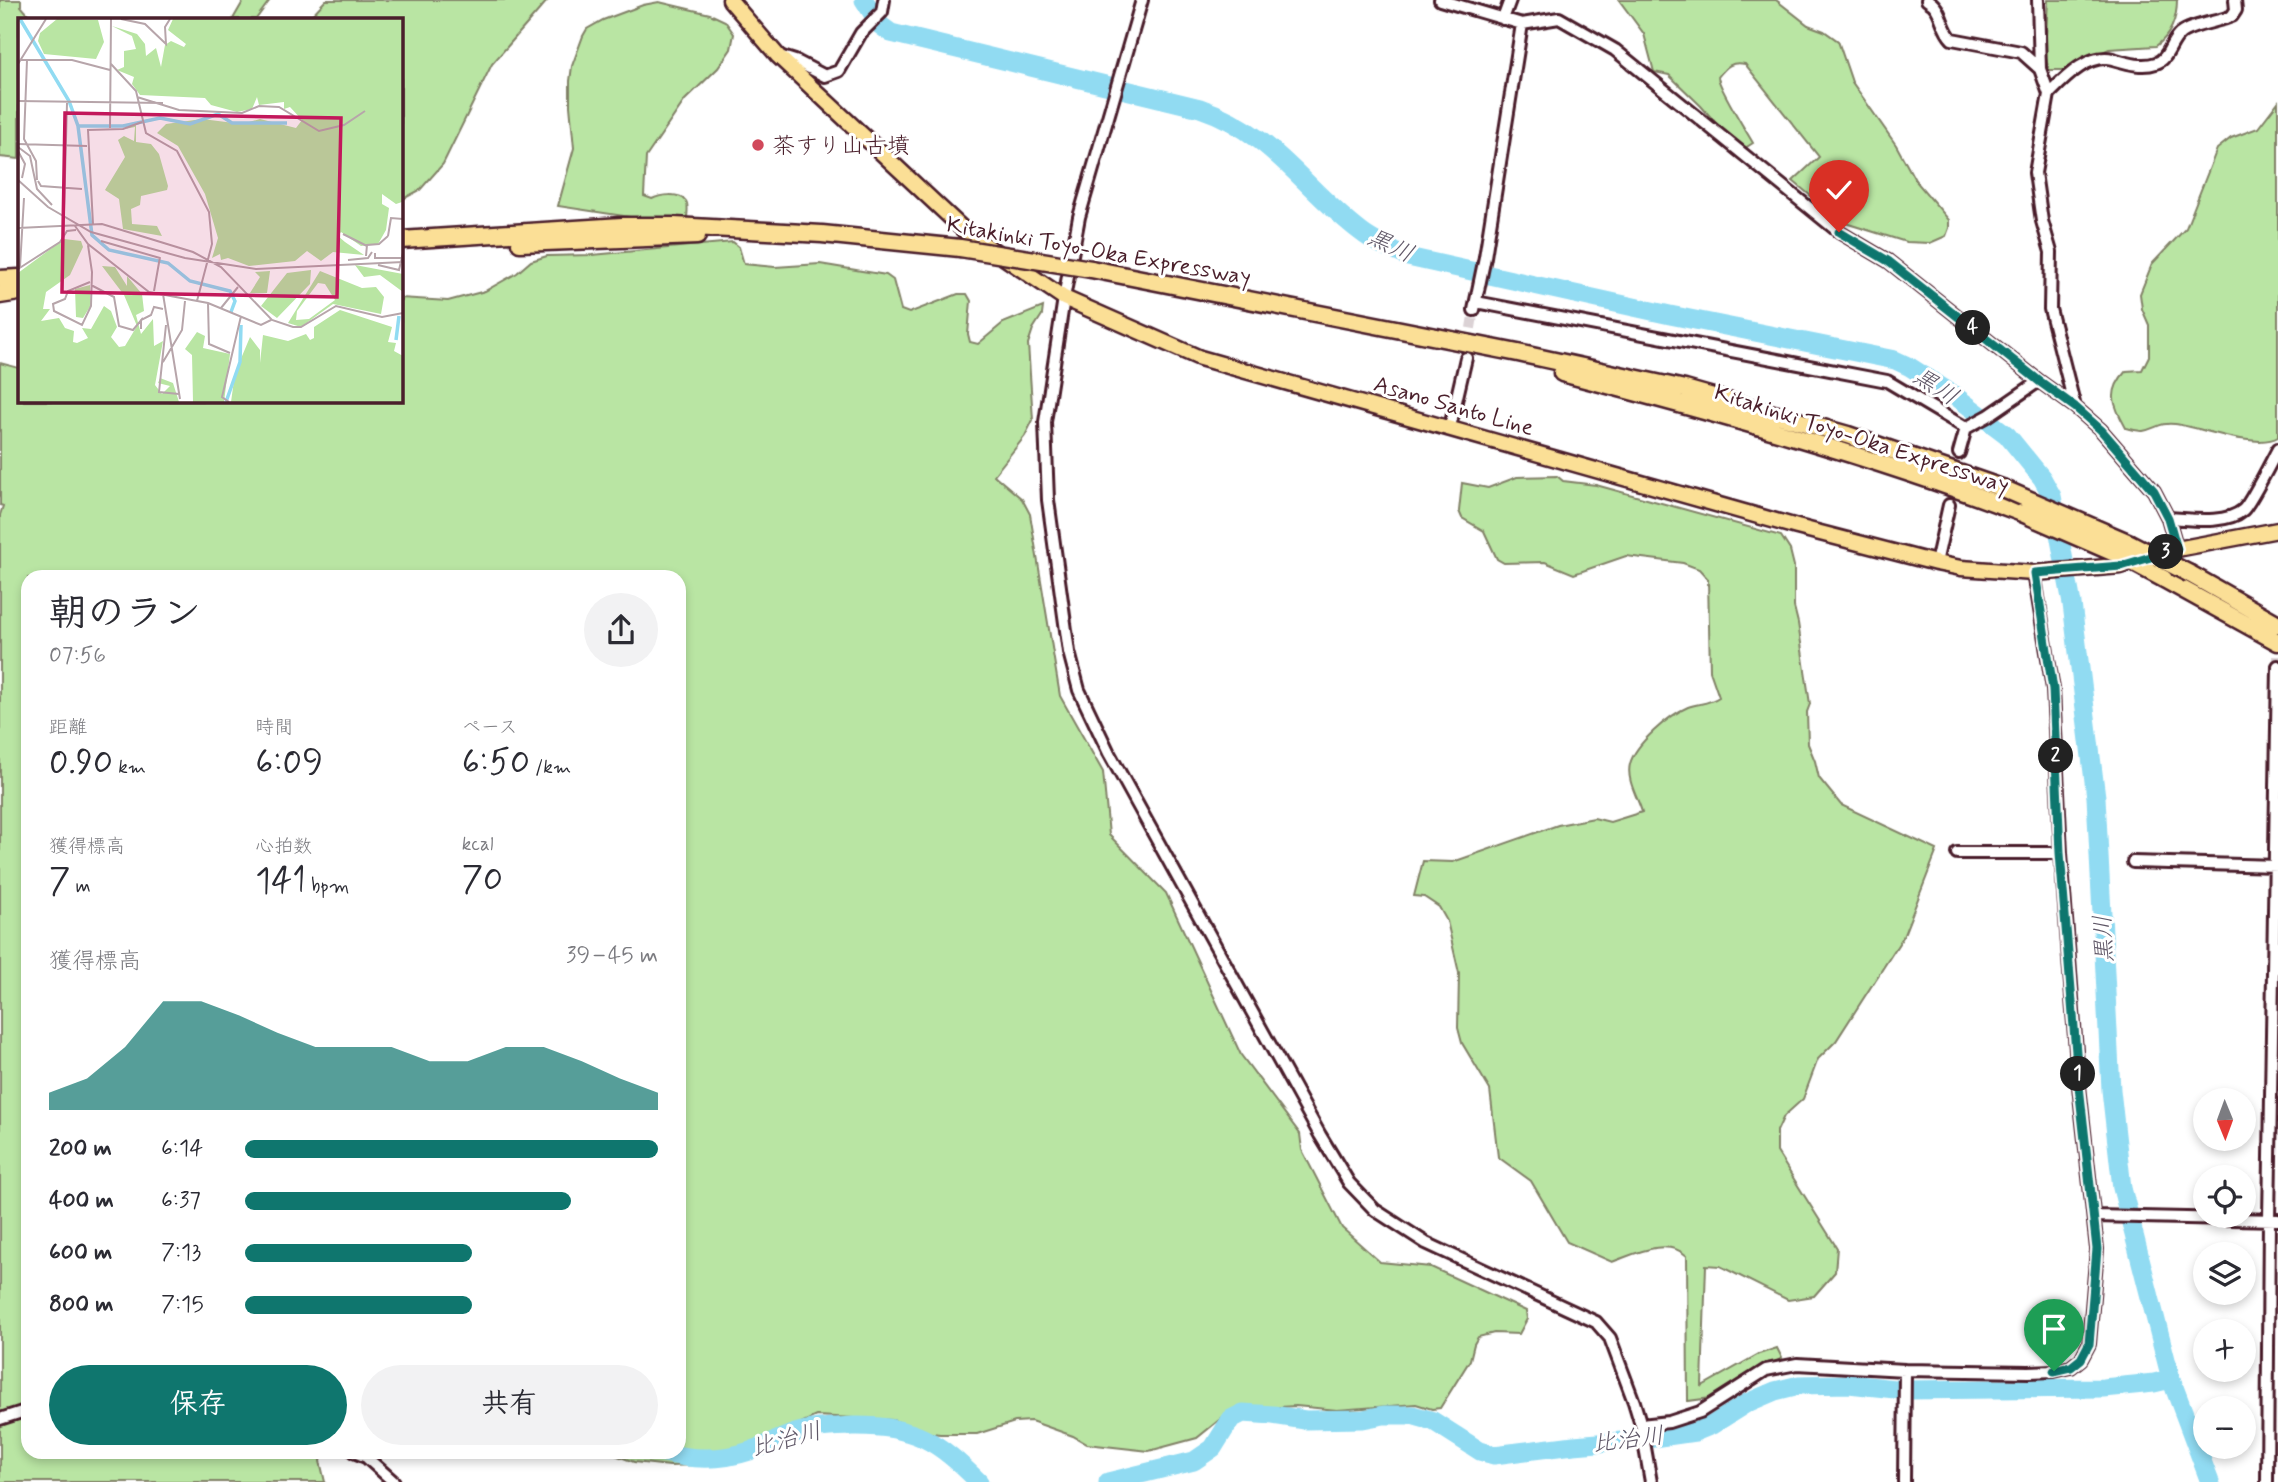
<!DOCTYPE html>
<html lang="ja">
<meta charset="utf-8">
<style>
body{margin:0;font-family:Mynerve,"Klee One",sans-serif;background:#f2f2f3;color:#2b2b33;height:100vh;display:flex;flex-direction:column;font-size:26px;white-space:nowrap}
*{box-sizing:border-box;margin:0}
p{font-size:23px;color:#7c7c81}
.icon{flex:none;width:38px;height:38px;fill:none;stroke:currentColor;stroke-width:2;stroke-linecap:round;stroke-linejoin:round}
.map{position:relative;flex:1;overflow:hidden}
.details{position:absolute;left:21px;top:570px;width:665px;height:889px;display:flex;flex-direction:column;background:#fff;border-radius:21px;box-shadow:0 4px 10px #0003}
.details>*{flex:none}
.needle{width:46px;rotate:179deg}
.controls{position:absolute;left:2193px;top:1088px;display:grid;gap:14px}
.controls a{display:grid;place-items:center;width:63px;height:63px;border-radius:50%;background:#fff;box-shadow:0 4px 10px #0003;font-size:35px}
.pin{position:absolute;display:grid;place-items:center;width:60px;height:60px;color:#fff;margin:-72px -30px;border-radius:50% 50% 50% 0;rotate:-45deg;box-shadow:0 0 7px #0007}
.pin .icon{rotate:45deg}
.km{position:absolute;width:35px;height:35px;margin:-18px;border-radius:50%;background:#222;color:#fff;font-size:19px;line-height:35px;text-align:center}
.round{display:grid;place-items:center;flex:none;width:74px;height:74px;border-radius:37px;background:#f2f2f3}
.overview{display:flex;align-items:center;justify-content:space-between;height:119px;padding:0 28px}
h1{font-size:38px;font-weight:600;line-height:52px}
.figures{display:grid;grid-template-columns:repeat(3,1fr);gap:10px;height:119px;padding:7px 28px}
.figures div{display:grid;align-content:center}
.figures b{font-size:35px;font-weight:600}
.figures small{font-size:19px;font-weight:400}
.figures p{font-size:19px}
.chart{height:196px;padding:14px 28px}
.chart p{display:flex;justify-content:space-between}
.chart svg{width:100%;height:126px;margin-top:7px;fill:#0f766e;opacity:.7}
.cta{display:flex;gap:14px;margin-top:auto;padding:14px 28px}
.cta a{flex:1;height:80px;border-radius:42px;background:#0f766e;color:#fff;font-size:28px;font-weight:600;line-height:80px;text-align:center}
.cta a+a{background:#f2f2f3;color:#2b2b33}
ul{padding:0 28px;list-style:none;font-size:23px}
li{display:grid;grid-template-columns:112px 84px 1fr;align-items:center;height:52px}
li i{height:18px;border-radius:9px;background:#0f766e}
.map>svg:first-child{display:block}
</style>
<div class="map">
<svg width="2278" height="1482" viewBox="0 0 2278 1482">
<rect width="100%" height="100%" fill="#fff"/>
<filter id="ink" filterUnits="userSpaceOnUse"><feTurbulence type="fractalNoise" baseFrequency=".0143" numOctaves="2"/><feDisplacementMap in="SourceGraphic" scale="14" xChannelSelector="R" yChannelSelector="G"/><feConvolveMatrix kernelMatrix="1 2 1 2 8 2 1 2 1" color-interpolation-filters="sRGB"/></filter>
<g filter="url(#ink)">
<path fill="#b9e5a3" stroke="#828267" stroke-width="2" d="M0,0H21V6L32,19H19V159L0,157Z
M244,0H270L256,19H233Z
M326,0H548L492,64L443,164L420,190L401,200V19H308Z
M1619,0H1776L1808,25L1824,31L1838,41L1852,82L1896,145L1915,180L1949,220V228L1946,236L1930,243L1906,242L1842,222L1793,181L1819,157L1745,64C1731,61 1726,67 1718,77C1718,86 1746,131 1753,143L1745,148L1737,147L1701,106L1669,75L1654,72L1644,34Z
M2048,0H2177C2177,18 2171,35 2156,46L2109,49L2064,70H2049L2045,55Z
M659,2L710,14L725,21L734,34L731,49L718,68L685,100L646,157L644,196L652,199C660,195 679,192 686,201C689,205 687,214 687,219L663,222L558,206L574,148L570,106V81L572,66L583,36L587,29L603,20L643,5Z
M2278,102V437C2257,450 2200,427 2175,424C2160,422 2155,429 2143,431C2138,431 2131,429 2126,428C2113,405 2107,392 2126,371L2142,370L2149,356V325L2142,309L2140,294L2152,264L2186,228L2217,149L2231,138L2258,128Z
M733,242L739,247L744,264L775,267L820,264L886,275L893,280L901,310L909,313L958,294H967L971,301L968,334L970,342L978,344L1003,323L1043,307L1042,315L1033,329L1028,344L1033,420L1025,436L994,475L1022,499L1030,514L1060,696L1103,772L1109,835L1166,893L1241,1055L1300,1134L1302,1150L1342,1228L1380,1262L1431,1267L1526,1311L1527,1319L1519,1334L1494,1333L1478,1337L1474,1344L1470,1360L1440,1408L1432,1409L1416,1404L1337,1410L1296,1406L1246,1409L1223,1417L1197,1438L1149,1451L1087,1444L1073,1436L1031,1421L1015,1422L977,1434H940L915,1431L908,1425L893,1420L816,1416L742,1450L696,1465L670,1466L634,1462L610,1453H570L679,1452V578H28V1452L324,1453L320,1461L325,1482H0V515L3,506L0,505V363L19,368V401H401V298L448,301L485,291L517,273L531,261L547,256L592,255Z
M1557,476L1563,481L1596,485L1781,536L1790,550L1794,566V607L1798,623L1810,704L1807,712L1808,744L1815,761L1819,778L1841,805L1937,850L1903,937L1836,1041L1818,1059L1803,1099L1784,1116L1777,1131V1152L1837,1248L1835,1272L1814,1296L1788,1300L1720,1266L1706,1265L1702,1386L1759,1354L1777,1348L1782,1358L1711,1398L1688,1401L1687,1256C1666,1237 1635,1254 1612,1262L1567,1242L1531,1181L1498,1157L1490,1090L1462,1043L1458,1028L1459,973L1447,921L1439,907L1424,897L1414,896L1423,861L1453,862L1558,825L1594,818L1610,822L1642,812C1638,798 1626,780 1630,764C1635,744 1669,715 1688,707C1699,703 1709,704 1719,697L1710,671L1708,579L1699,569L1683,563L1626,556L1574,574L1545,562L1504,563L1497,559L1484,531L1462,518L1459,511L1462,483L1488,488L1517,477Z"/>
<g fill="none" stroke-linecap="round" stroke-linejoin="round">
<path stroke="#91dbf2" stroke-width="19" d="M864,0L880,25L891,33L1200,108C1272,132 1304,189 1361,232C1375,243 1392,250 1408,257L1670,315L1895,360L1910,367L1954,395L2007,435L2042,478L2052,496L2072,604L2096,797L2111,1090L2122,1188L2171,1379L2210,1482
M661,1452C691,1460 720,1461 750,1451C765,1446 780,1438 795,1433C814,1427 833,1427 853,1426C914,1425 938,1441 979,1482
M1108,1482L1194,1461L1213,1448L1231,1419L1243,1413L1273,1415L1305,1420L1363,1419L1384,1415H1412L1433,1421L1480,1451L1494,1455L1574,1445L1646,1439L1695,1432L1712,1425L1747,1403L1775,1391L1799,1385L1849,1384L1904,1390L2103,1388L2154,1383L2171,1379"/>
<path stroke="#dbd2d5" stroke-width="10" stroke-dasharray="10 5" stroke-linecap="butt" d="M1466,358L1474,310
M1949,505L1959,453
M2278,666V637"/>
<g stroke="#4a1f2b" stroke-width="16">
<path id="minor" d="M1142,0L1079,217L1064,298L1045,422L1048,500L1069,652L1079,690L1109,753L1320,1135L1349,1183L1375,1210L1426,1243L1596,1322L1610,1338L1634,1402L1641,1425L1651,1482
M1440,0L1522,24L1559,18L1615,50L1839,232L1888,261L2039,381L2075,407L2101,430L2154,491L2168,518L2177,549
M1927,0C1943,8 1940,27 1952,39L2021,52L2040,69
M2038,0L2040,69L2049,94L2035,173L2042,221L2051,252L2050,309L2075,407
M1503,19L1510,0
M779,56L798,62L825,76L839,71L861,33L882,12L884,0
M2049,94C2065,78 2088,53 2113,59C2127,63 2142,68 2156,63C2169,59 2170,42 2180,34C2190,25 2218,22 2232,16L2236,10L2235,0
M1476,302L1887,381L1966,428
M1474,310L1485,257L1522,24
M1450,427L1466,358
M1959,453L1966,428L1988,416L2039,381
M2168,518C2189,519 2226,525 2243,510C2250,504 2272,460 2278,449
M1936,563L1949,505
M1957,853H2061
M2133,862L2278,866
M2094,1216L2278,1220
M0,1419L28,1410
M1641,1425L1669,1422L1700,1412L1766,1370L1797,1364L1905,1370L2029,1372L2054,1371L2071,1367L2081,1359L2089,1344L2097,1249L2078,1077L2061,853L2053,689L2034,573
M354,1452L366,1457L394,1482
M1904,1482L1905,1370
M2267,1482L2269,1219L2278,666"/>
</g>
<g stroke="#4a1f2b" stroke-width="19">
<path id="major" d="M730,0L778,56L965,231L1064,298L1200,358L1797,527L1936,563L1961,568L2034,573L2121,566L2177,549L2278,530"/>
</g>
<g stroke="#4a1f2b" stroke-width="21">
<path id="highway" d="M401,240L622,226H674L822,234L960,248
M520,243L697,236
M1091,269L1518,353L1685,389L1848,435L2002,488
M0,279L19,278
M0,295L19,292
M1562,373C1717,413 1872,456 2022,513
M2190,574L2278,624
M2164,579L2278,642"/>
</g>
<use href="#minor" stroke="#fff" stroke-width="10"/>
<use href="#major" stroke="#fbdf96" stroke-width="14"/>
<use href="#highway" stroke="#fbdf96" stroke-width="16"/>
<g stroke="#4a1f2b" stroke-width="21" stroke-linecap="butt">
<path id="highway-bridge" d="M960,248L1091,269
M2002,488L2130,543L2190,574
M2022,513L2119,555L2164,579"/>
</g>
<use href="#highway-bridge" stroke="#fbdf96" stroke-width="16"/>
</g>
</g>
<g fill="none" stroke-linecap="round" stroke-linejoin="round" filter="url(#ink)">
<g stroke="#fff" stroke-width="14">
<path id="route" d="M1839,232L1888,261L2039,381L2075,407L2101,430L2154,491L2168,518L2177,549L2121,566L2035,573L2053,689L2060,853L2078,1077L2097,1249L2089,1344L2081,1359L2071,1367L2054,1371"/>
</g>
<use href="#route" stroke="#0f766e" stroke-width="9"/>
</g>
<circle fill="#d1495b" stroke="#fff" stroke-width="2.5" cx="758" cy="145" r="7"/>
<g text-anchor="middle" stroke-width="6" stroke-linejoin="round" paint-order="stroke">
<g font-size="23" fill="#4a1f2b" stroke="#fff" text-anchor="start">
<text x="772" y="153">茶すり山古墳</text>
</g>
<g font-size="23" fill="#4a1f2b" stroke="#fff">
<text transform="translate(1099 250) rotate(10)" y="8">Kitakinki Toyo-Oka Expressway</text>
<text transform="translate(1454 405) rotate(16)" y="8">Asano Santo Line</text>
<text transform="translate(1862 438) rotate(18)" y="8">Kitakinki Toyo-Oka Expressway</text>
</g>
<g font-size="24" font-style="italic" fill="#5f5767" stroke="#fff">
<text transform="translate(1391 245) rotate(25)" y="8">黒川</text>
<text transform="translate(1936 386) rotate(33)" y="8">黒川</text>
<text transform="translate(2103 939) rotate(-93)" y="8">黒川</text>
<text transform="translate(786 1439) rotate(-15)" y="8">比治川</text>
<text transform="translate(1628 1439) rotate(-7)" y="8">比治川</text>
</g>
</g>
<g transform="translate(18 18)">
<rect width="385" height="385" fill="#fff"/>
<path d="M39,1L80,2L86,24L78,41L26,36L20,23L22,15ZM155,1H385L384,184L378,186L364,176V186L371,190L368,212L360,226L343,228L323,214L320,218L327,224L346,237L315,234L303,243L289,233L277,243L231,248L210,240L203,242L202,236L194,240L200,220L187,176L160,128L139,115L148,106L184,101L224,106L242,101L278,110L284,102L272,89L266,91V84L241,87L239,79L234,91L219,94L193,87L187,80L122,77L114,66L116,59L99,52L106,49V33L118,31L114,18L94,8L119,16L127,26L128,38L138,30L143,49L147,27L153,23L166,29L168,26L150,12ZM118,106V124L133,126L141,136L150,168L149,172L123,178L122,187L113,191L114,206L139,208L144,218L105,211L101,181L87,172L107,139L100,122L106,118L116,123L117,109L107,111ZM46,221L63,223L65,229L52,257L28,274L25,291H32L23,303L41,300L47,310L56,313L55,324L59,325L70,320L64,310L73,311L86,288L93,293L99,309L93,319L101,329L107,328L119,308L106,277L84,248L97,249L109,268V258L124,276L126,293L118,297L123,316L135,301L136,328L145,323L137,367L144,376L152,368L140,365L142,360L155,365L161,384H0V255ZM337,247L385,256V274L362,257L346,259ZM293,252L292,266L259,300L243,288L269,255ZM252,253L249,275H232L242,259L237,254ZM302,253L344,270L358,269L366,279L363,296L315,286L283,309L270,305ZM300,265L307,266L317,282L291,301L278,302L279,293ZM72,267L73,287L65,300L58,299L57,271ZM322,292L374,309L370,324L378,325L376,333L385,338V384H213L217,355L232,319L242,332V345L245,317L270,323L288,316L292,322L296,320V309ZM179,314L187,318L185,330L212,336L206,384H175L174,337L167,331Z" fill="#b9e5a3" fill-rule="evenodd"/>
<path fill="none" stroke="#91dbf2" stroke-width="3.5" d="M2,1L51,83L60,108L74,217L91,232L150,245L172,263L212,273L217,283L213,294M60,108H105L142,100L172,106L200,96L214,105H269M378,322L381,298M208,384L222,344L223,307"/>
<path fill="none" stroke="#b7a5aa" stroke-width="2" d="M103,1L127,6L148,26L147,9L152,1M3,42H54L92,52M9,42L6,121L18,143L19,162M0,46L28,1M93,46L118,73L128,115L159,133L191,194L194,226L179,283M119,79L161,92L224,95L241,88L261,89L301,113L326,107L347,93M0,83L145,85M92,110L93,1M0,126L69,128M0,129L12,138L19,171L34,187M0,133L7,146L4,160M0,162L30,189L73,214L167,240L238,251L385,244M20,163L23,168L64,171M46,194L49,85M75,206L70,112L105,111L124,104M57,208L70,226L131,274L190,285L243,307L253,302M0,210L84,206L175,234L203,249L254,302L275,309H283L318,288L364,299L385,295M325,216L349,228M370,218L373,200L385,201M83,223L142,240M70,227L74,254L73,288L64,307L36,293L35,286L47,281L50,273L72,264M357,235V240H385M348,238L349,227L361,226L370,218M330,242L350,240L354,234M360,247L381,252L385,235M2,249L6,180M0,251L42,224L49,213L58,212M73,267L96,279L101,308L115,312L125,300M136,273L142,239M145,276L162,381M190,285L191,326L212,335M203,290L220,269M148,307L141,374L161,376M123,311V302L133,297L136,289L145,291M145,344L164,312L167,283M211,384L204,379L223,298"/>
<path fill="#c2185b" fill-opacity="0.15" stroke="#c2185b" stroke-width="3.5" d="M47,95L323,100L319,279L44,274Z"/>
<rect width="385" height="385" fill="none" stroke="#4a1f2b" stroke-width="3.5"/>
</g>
</svg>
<div class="controls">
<a><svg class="needle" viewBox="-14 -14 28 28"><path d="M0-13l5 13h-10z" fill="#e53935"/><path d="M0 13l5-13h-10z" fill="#7c7c81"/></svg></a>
<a><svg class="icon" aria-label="locate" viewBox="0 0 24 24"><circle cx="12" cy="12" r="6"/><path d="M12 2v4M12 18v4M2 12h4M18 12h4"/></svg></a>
<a><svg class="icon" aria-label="layers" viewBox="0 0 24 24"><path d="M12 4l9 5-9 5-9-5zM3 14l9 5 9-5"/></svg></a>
<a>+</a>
<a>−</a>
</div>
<div class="pin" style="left:2054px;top:1371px;background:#1e9e55"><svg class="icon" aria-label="arrive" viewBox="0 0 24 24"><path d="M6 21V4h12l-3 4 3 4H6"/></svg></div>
<div class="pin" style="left:1839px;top:232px;background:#d93025"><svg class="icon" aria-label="check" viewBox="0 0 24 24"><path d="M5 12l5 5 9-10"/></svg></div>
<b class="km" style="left:2078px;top:1074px">1</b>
<b class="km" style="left:2056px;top:756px">2</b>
<b class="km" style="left:2166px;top:552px">3</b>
<b class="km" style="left:1973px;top:328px">4</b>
<section class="details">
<div class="overview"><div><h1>朝のラン</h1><p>07:56</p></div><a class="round"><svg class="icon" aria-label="share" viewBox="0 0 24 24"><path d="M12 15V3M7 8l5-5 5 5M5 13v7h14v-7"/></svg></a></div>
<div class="figures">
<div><p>距離</p><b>0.90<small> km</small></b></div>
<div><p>時間</p><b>6:09</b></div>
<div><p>ペース</p><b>6:50<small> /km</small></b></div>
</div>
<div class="figures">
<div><p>獲得標高</p><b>7<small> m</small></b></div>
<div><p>心拍数</p><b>141<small> bpm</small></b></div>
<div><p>kcal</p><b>70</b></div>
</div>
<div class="chart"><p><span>獲得標高</span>39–45 m</p>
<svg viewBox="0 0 160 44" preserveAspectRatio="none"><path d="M0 44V38L10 33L20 22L30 6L40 6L50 11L60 17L70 22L80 22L90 22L100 27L110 27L120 22L130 22L140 27L150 33L160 38V44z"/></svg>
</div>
<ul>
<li><b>200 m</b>6:14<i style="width:100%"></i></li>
<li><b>400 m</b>6:37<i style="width:79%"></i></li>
<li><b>600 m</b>7:13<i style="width:55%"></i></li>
<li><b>800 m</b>7:15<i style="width:55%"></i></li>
</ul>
<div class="cta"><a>保存</a><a>共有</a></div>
</section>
</div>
